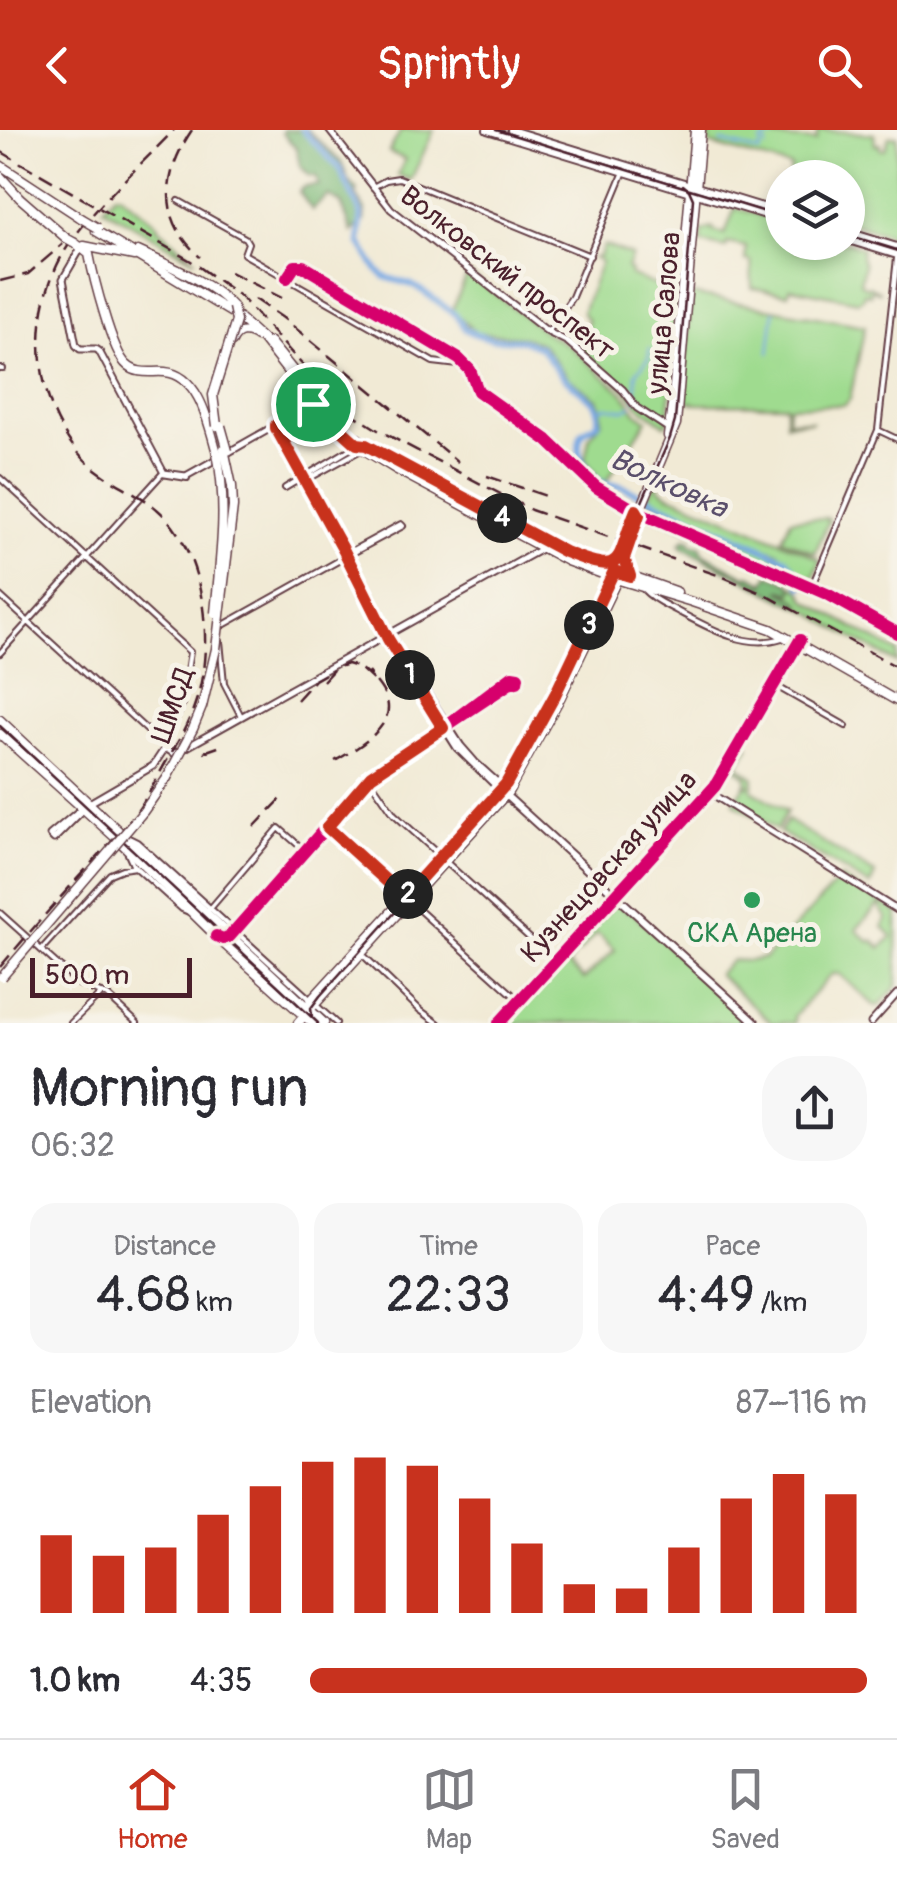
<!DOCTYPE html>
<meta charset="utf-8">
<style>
body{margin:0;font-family:Pangolin,sans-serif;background:#f7f7f7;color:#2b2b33;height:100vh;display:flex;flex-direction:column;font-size:38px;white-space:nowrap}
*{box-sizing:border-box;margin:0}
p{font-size:32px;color:#7c7c81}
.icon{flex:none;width:55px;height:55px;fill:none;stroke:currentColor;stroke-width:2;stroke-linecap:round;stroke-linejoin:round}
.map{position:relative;height:893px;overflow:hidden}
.drawer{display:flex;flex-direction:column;background:#fff;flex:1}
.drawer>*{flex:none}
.buttons{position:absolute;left:765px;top:30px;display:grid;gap:20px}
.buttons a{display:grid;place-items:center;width:100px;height:100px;border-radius:50%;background:#fff;box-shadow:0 5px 15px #0003;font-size:50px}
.scale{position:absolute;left:30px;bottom:25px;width:162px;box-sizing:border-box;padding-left:10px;border:5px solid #4a1f2b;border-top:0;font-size:28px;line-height:35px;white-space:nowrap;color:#4a1f2b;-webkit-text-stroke:8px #f7f3e8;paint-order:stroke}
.pin{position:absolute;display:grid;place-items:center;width:85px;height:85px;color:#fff;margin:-42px;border:5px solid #fff;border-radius:50%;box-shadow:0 2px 10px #0007}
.km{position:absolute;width:50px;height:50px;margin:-25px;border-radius:50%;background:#222;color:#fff;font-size:28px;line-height:50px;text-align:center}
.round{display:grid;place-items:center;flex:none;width:105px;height:105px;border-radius:40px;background:#f7f7f7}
.summary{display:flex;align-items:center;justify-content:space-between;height:170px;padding:0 30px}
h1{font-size:55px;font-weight:600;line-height:75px}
.metrics{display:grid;grid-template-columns:repeat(3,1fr);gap:15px;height:170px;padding:10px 30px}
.metrics div{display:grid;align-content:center;border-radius:25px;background:#f7f7f7;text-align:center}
.metrics b{font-size:50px;font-weight:600}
.metrics small{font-size:28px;font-weight:400}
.metrics p{font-size:28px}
.chart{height:280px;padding:20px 30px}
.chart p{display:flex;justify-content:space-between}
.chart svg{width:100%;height:180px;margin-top:10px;stroke:#c8321e;stroke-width:6}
ul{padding:0 30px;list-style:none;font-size:32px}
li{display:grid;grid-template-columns:160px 120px 1fr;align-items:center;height:75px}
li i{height:25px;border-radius:12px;background:#c8321e}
header{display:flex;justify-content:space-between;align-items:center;height:130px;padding:0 30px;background:#c8321e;color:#fff;font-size:45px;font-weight:600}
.menu{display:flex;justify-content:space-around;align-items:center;height:140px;border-top:2px solid #e1e1e2;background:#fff;font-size:28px;color:#7c7c81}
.menu a{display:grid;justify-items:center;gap:5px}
.menu .active{color:#c8321e}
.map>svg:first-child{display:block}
</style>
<header><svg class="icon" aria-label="back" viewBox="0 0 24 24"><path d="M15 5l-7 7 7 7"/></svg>Sprintly<svg class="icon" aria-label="search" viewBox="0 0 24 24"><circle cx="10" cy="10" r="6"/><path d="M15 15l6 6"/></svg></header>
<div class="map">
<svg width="897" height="893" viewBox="0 0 897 893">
<rect width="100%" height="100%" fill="#f7f3e8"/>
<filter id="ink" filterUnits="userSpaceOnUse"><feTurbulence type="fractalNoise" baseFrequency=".01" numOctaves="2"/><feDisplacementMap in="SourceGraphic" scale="20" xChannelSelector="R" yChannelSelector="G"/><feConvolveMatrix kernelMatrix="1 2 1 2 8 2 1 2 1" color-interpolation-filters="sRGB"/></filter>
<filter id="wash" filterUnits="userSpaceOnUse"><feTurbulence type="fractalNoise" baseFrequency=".0048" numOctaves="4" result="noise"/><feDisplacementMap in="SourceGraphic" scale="40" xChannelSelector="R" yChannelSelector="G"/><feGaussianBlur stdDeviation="2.25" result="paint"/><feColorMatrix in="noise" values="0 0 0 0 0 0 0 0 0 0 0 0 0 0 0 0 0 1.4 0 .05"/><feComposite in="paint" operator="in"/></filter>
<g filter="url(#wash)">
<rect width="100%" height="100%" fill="#f1ead5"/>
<path fill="#9fdb8f" stroke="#747d5d" stroke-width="2.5" d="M401,0H434L411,50L398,45L405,29L389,22Z
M710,0L775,1L776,8L816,11L818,0L874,4L875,15L880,14V19H885L889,7L897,6V107L848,92V48L790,47L791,37L709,14Z
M116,63L120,64L158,95L157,97L195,130L103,78Z
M735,78L782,91V112L794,113V120L799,121L800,113L848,112L862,118L861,126L864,135L860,153L867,158L869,156L881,162L871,160L870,165L864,163L863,168L858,171L790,158L788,164L752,158L751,131L745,130L746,117L727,113L726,118L701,113L702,101L713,98V101L725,104Z
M604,115L632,126L627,139L631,141L630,145L679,165L668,293L665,295L639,276L627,260L573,213L583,210L588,191L582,182L601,132L594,128L599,127Z
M468,143L546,203L568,215L624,264L636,282L647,290L606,352L599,349L585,329L589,308L602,291L601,277L597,269L568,248L542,214L523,207L476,203L452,180Z
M691,164L865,196L850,269L845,275L789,276L788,290L813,291L786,293V275L697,274L682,269Z
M660,341L663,345L658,357L667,364L804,421L819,429L820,432L812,451L808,446L805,451L800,449L792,433L778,422L756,415L649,367Z
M647,372L767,422L790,436L797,448L646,381L644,378Z
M828,388L829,390L815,423L782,409L791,389Z
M749,445L788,465L793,456L800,459L807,471L897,522V533L820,489V487H817L814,484L747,451Z
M746,612L749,616L738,636L754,648L752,660L787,681L777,700L734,673L745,655L748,657L749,655L746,652L747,647L733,636Z
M787,690L875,744L870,756L780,702Z
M841,748L881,772L856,800L870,812L873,810L881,818L892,806L883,797L887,788L879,777L883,773L897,782V856L879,876L874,875L839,844H832L794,886L795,893H772L718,844L732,830L749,831L765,828Z
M615,773L627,781L629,779L750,893H505L570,822L574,827L568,835L584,849L615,820L597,803L578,823L572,820Z"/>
<path fill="#7fbb7a" stroke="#646d52" stroke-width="2.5" d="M283,0H307L341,32L348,50L357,60L355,63L365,80L364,91L352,102L341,73L328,66L312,80L299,62L304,57L319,55L316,46H310L300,36L296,18L282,3Z
M685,409L691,410L690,414L700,416L704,424L746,446H753L764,454L769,444L790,453L794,458L792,463L782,460L781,461L798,470L801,475H795L683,418L680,414Z"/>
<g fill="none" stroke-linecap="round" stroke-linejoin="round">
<path stroke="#78a9e3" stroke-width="2.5" d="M766,7L773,8
M721,12L760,22L762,11
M766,18V10
M769,223L774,181
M636,270V243L648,229L650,218
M598,280L606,277L625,280L631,276
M525,292L547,308"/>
<path stroke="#78a9e3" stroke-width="6" d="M302,0L339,38L361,83L360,113L378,141L385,147L412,155L424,162L456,185L465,199L475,204L492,209L522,210L540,217L562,246L595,273L598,280V293C592,298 582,300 580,308C575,325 588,349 605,354C610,355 616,355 621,356L786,429L794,438L802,456"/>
</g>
</g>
<g filter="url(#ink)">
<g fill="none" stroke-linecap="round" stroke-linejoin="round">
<g stroke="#633d44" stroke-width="8">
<path id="minor" d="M373,57L386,50L399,48L590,126
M179,71L245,108L248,113L244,124L433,232L467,236
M287,148L295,136H303L459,229L470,240L478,261L547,310L592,355L635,380
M548,202L572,167L623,44
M0,239H3
M878,300L897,309
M0,348L190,522L181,578L163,615
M308,349L361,320
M285,358L357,315
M401,394L403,396L347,426L348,423Z
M811,458L878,300L897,128
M644,460C653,470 666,475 677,481C709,498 746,520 782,508
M0,466L162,614
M220,497L347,426
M220,511L224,553L241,586
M0,523L162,344L187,348
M776,556L846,596
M369,648L394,684L439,725
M327,697L521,872
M131,709L137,712L310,869
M128,724L133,735L182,779L189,782
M446,732L557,833
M209,780L279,698L304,720
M0,783L79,854L108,866L137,893
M220,808H228L235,801L371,646L509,554L517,552L518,547L512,546L447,593
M41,820L110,744L122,739L136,737
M361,823L420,880L438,893
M317,876L336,893
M71,893L102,863
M499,893L618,763"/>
</g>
<g stroke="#633d44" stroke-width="9">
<path id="tertiary" d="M329,0L391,79L548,202L568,212L623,260L637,278L669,299
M81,118L63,149L76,215L80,219H96L99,221L164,343L186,346L220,327
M276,295L349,426L385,498L461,616L475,632L505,659
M229,322L315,273
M636,381L639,385L825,466L897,507
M386,506L457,618L501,661
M712,664L897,780
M90,673L54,709L50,705L86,675L153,636L165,618L173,623L178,622L543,418
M618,767L718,656L800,510
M871,893L897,864"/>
</g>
<g stroke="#633d44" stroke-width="10">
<path id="secondary" d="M487,0L782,90
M511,0L782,83
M848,102L897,117
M848,110L897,125
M502,662L756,893"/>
</g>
<g stroke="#633d44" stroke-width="11">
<path id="primary" d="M0,35L81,88
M0,46L20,68L66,108
M96,101L237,186L263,210L309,269L328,289L363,319L397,340L567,431L616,449L692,472L771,499L897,571
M75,113L89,124C93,145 112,223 127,235C137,245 152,241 165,242C200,245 209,296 217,323
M84,116L134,126
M138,121C168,135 212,153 233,177
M232,212C237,200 247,200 257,207
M270,212L321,275
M668,306L673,268L695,0
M357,308L384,324L565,422L677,462
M0,590L324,893
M0,604L118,710L226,816L312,893
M303,882L313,868L504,658L555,565L615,440
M298,893L508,662L560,568L614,456L642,376L676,294L701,0"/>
</g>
<use href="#minor" stroke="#fff" stroke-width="4"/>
<use href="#tertiary" stroke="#fff" stroke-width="5"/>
<use href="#secondary" stroke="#fff" stroke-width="6"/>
<use href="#primary" stroke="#fff" stroke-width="8"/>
<path stroke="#4a1f2b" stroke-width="2.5" d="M496,0L782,87
M848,105L897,120
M0,596L318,893
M312,887L311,878L320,866L511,653L561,561L613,452L638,381L670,308L675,291L693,69L689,60L683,55"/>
<path stroke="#4a1f2b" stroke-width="2.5" stroke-dasharray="15 8" stroke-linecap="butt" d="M192,0C162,44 158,89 200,127
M0,21L191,131L241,167L327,262L350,282L378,300L531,380L726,448L766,465L897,537
M230,142L282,168
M0,151L28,144L63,114
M255,169L283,188L458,332
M487,346L546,366
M323,551L334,539L347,534L360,538L375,552
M297,570L315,550L329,542
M204,622L221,616
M335,631C354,620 395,598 387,571C384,560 375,551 368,542
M254,697L282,668
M0,837C28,804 56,772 85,740C102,721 120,704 135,684C147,668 156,649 166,632C178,612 189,593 196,571C215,514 205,421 158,380C136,360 105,351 84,329C33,276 27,186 63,124C88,82 140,36 174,0"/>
<g stroke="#633d44" stroke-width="11" stroke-linecap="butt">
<path id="primary-bridge" d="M81,88L98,98
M66,108L75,113
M217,296L213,265L236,191L233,177
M221,296L228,321
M215,483C220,429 228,377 217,323
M2,847L143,682L167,648L193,599L202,577L216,519L233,377L232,356L224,319"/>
</g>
<use href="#primary-bridge" stroke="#fff" stroke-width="8"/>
<g stroke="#f7f3e8" stroke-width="19">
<path id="cycleway" d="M287,148L295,136H303L459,229L470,240L478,261L547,310L596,357L636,381L829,465L897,503
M216,806L223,809L230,806L371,646L509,554L517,552L518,547L512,546L443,598
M499,893L715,656L800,510"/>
</g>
<use href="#cycleway" stroke="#d6006c" stroke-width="12"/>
</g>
</g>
<g fill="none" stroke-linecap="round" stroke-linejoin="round" filter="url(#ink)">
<g stroke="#fff" stroke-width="20">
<path id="route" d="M313,274L357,314L366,315L565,422C628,447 614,432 636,380L639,385L624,428L630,446L614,441L555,565L506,654L404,767L327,697L371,646L443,598L388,509L344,421L276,298V295Z"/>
</g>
<use href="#route" stroke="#c8321e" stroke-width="12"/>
</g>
<circle fill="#2e9e5b" stroke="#f7f3e8" stroke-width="4" cx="752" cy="770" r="10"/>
<g text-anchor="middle" stroke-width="10" stroke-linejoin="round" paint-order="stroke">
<g font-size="28" fill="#4a1f2b" stroke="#f7f3e8">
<text transform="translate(508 142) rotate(38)" y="10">Волковский проспект</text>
<text transform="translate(663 183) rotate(-85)" y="10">улица Салова</text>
<text transform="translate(172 575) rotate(-71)" y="10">ШМСД</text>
<text transform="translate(608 736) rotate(-48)" y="10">Кузнецовская улица</text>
</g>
<g font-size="28" fill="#27864d" stroke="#f7f3e8">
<text x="752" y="812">СКА Арена</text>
</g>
<g font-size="30" font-style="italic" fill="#5a4f6b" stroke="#f7f3e8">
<text transform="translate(669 353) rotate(25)" y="10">Волковка</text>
</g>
</g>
</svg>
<div class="buttons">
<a><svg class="icon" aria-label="layers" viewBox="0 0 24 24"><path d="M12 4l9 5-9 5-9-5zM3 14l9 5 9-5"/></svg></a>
</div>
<div class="scale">500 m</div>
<div class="pin" style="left:313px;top:274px;background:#1e9e55"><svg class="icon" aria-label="arrive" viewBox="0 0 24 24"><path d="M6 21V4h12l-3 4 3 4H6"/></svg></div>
<b class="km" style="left:410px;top:545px">1</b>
<b class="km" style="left:408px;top:764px">2</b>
<b class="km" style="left:589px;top:495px">3</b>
<b class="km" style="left:502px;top:388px">4</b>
</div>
<section class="drawer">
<div class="summary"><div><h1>Morning run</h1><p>06:32</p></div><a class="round"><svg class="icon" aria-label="share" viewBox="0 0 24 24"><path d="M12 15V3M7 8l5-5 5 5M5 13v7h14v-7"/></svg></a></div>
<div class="metrics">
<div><p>Distance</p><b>4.68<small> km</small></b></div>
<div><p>Time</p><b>22:33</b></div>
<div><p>Pace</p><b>4:49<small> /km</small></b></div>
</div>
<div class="chart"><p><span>Elevation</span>87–116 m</p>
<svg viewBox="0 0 160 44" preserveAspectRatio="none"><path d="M5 44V25M15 44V30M25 44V28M35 44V20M45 44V13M55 44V7M65 44V6M75 44V8M85 44V16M95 44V27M105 44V37M115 44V38M125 44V28M135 44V16M145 44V10M155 44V15"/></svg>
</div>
<ul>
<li><b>1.0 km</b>4:35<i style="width:100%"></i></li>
</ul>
</section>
<nav class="menu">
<a class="active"><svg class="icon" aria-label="home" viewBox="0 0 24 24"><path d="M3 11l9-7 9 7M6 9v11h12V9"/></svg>Home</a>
<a><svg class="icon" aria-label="map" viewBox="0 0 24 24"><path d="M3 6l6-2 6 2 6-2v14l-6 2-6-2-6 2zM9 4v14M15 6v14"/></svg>Map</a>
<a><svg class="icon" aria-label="saved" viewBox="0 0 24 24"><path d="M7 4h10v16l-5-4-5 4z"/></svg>Saved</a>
</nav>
